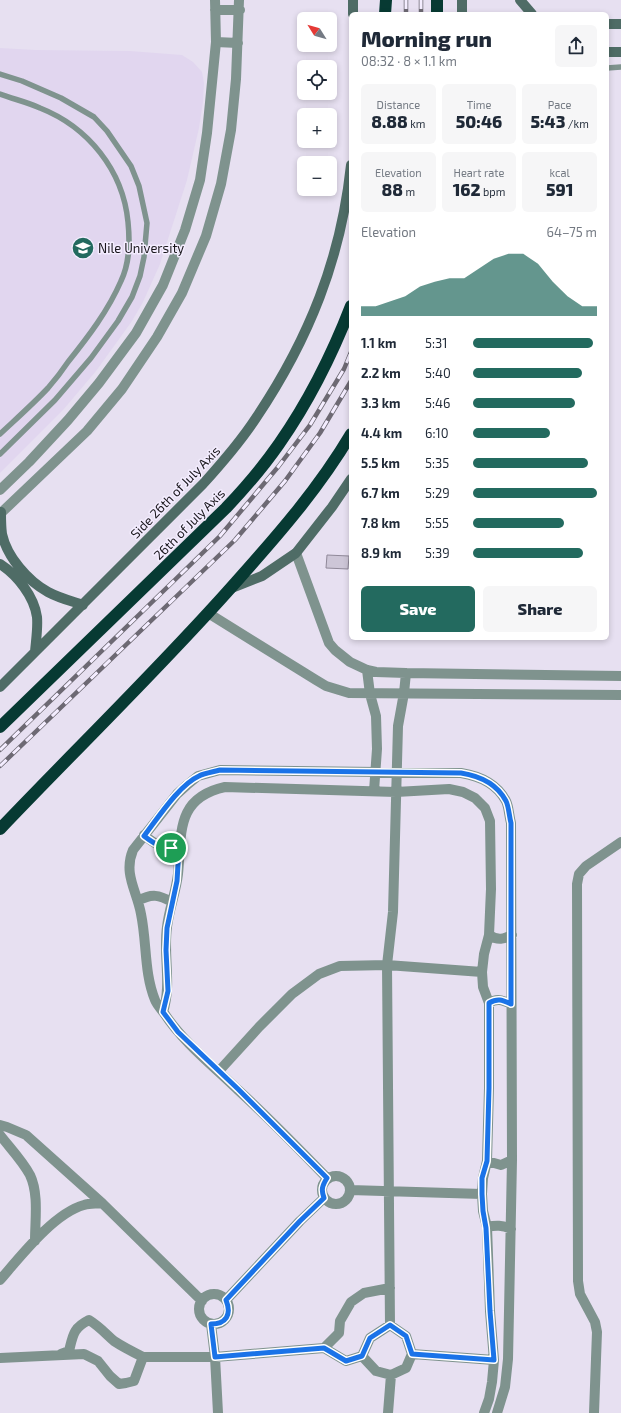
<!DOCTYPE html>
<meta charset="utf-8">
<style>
body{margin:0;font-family:"Exo 2",sans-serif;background:#f6f6f7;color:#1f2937;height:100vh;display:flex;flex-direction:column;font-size:15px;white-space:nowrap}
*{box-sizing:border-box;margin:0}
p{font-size:13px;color:#747a83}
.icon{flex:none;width:22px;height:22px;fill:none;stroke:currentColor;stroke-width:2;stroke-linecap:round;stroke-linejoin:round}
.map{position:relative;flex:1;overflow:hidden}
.sheet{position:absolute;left:349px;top:12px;width:260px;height:628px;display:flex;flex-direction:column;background:#fff;border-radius:6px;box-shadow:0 2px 6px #0003}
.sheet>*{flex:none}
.needle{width:26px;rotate:307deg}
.fabs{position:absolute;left:297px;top:12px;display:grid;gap:8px}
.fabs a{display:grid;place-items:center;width:40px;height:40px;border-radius:6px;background:#fff;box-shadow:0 2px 6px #0003;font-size:20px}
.pin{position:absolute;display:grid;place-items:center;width:34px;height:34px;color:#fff;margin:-17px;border:2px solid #fff;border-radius:50%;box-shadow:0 1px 4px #0007}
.round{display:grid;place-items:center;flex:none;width:42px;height:42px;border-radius:6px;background:#f6f6f7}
.overview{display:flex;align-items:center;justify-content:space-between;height:68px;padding:0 12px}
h1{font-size:22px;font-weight:800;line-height:30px}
.stats{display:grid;grid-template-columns:repeat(3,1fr);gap:6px;height:68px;padding:4px 12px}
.stats div{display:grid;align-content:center;border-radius:6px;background:#f6f6f7;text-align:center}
.stats b{font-size:17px;font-weight:800}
.stats small{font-size:11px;font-weight:400}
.stats p{font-size:11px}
.chart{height:112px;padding:8px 12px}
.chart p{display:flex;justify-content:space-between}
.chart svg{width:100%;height:72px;margin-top:4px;fill:#236a5f;opacity:.7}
.cta{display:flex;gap:8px;margin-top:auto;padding:8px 12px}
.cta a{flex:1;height:46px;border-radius:6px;background:#236a5f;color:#fff;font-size:16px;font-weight:800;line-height:46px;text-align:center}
.cta a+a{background:#f6f6f7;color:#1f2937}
ul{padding:0 12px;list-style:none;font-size:13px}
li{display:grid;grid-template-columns:64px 48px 1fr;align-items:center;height:30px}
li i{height:10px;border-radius:5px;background:#236a5f}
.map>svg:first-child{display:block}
</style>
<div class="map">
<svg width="621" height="1413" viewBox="0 0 621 1413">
<rect width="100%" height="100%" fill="#e7e0f1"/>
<path fill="#e1d6ef" d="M0,48L36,50L130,51L182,55L193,62L202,72L204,83L203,102L199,128L187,180L160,264L143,302L132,321L96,371L63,410L0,473Z"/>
<path fill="#cdc6d7" stroke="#908999" d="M327,555L349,556L348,569L326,568Z"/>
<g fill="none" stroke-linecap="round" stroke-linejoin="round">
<path stroke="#7f938e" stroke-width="5.5" d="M607,68L621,67
M0,74L22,81L61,98L94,117L107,131L131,166L139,186L147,223L144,257L140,276L132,297L118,321L91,358L55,400L0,454
M0,94C13,99 27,102 40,108C88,127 123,170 128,222C130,242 130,262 121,281C108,311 88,337 68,362C62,371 55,380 48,388C33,404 16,419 0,434"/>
<path stroke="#7f938e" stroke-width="10" d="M215,10H240
M216,42L238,43
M0,490L29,462L68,420L99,383L136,333L163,285L185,230L200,180L207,133L216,42L215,0
M0,514L87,431L122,389L157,337L182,293L206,236L221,184L231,130L236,79L239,0
M296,553L329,643L335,650L350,662L367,670L376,672L406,673L621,676
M208,613L316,680L326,686L349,693L621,695
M367,670L370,694L376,716L377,749L374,791
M144,835C157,846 162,848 179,848
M138,901C152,893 159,895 172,902
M489,935C498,941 504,939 512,935
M489,1003C497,998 502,1000 511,1004
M163,1012C172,984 163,956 167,927C169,909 176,892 178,874C182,834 175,798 225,787L396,792L449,789L463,792L475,798L485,808L490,821L491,889L489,935L484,954L482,972L483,987L489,1003V1088L487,1161L483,1178L482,1194L483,1211L487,1227L490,1311L494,1360L492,1382L489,1399L484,1413
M219,1071L259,1027L292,994L319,974L340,966L387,965L482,972
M0,1125L7,1127L26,1135L102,1203L202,1301
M0,1135C10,1148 22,1160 30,1175C39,1194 35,1220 35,1241
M487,1161L501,1165L512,1160
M322 1190a14 14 0 1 1 28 0a14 14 0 1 1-28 0Z
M327,1178C298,1148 268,1117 237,1089C212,1065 183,1042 164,1013C161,1009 157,1005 155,1000C144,973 147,943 141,914C137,891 123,874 133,850L177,794L187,785L198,776L220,770L461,773C480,776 497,784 506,801C509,807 509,816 511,823L512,1160L509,1311L508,1359L505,1387L497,1413
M350,1190L482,1194
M487,1227C496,1225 502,1225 511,1229
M0,1280C20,1257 54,1213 84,1205C90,1203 97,1204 102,1203
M199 1309a15 15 0 1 1 30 0a15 15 0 1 1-30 0Z
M226,1300L300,1221L324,1198
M211,1324L215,1357L218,1413
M390,1325L387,965L393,912L398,726L404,693L406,673
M390,1325L406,1336L412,1354L406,1368L391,1375L376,1371L362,1356L370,1338Z
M324,1348L339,1333L340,1321L351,1302L364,1293L390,1288
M412,1354L494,1360
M143,1357H215L324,1348L346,1361L362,1356
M0,1358L84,1354L98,1361L110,1376L119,1384L126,1383L134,1381L143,1357C133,1352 123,1347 114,1341C106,1334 99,1326 89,1320C73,1328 73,1335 69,1351L61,1354
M388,1413L391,1375
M594,1413L597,1332L595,1322L580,1294L578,1281L577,884L579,874L586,866L621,842"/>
<path stroke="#4f6c66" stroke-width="10" d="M353,0V14
M520,0L532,14
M462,14V0
M607,24H621
M607,52H621
M1,512C1,519 1,527 2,534C7,557 28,581 48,592C59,598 71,601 83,605
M0,564C17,575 34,596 37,617C38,628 36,640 35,652
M229,589L262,576L296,553L332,507L351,479
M0,687L203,484C222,463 241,441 256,418C309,339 341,259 351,165"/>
<path stroke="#073a33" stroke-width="12" d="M385,14L386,0
M437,14V0
M0,727L226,508C245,488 263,467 279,444C309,401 332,355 351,306
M0,829C79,746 161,667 236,582C278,535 319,488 351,434"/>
<g stroke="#6d6973" stroke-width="4.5">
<path id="rail" d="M406,0V14
M421,0V14
M0,750L220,536L278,467L310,425L344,369L351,352
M0,766L235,540L285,481L320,433L351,381"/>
</g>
<use href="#rail" stroke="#f4edff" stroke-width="3" stroke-dasharray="9" stroke-linecap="butt"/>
</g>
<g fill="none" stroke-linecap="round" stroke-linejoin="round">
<g stroke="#fff" stroke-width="8">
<path id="route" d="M220,770L461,773C480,776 497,784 506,801C509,807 509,816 511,823V1004C502,1000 498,998 489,1003V1088L487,1161L482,1178V1194L483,1211L486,1228L490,1311L494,1360L412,1354L406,1336L390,1325L370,1338L362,1356L346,1361L324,1348L215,1357L211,1324C226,1324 232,1315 226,1300L300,1221L324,1198C321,1190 322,1186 327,1178L238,1089L178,1032L163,1012L168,991L166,950L167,928L177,881L179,848C162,848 157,846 144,836C158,818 179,785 199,776C205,773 213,772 220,770Z"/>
</g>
<use href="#route" stroke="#1a73e8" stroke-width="5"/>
</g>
<defs>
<g id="university-disc" transform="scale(1.15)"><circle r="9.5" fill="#236a5f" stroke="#f4edff"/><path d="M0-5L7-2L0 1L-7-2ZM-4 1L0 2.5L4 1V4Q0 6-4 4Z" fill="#fff"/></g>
</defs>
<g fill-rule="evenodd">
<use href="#university-disc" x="83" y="248"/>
</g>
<g text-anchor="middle" stroke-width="3" stroke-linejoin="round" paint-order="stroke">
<g font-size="13" fill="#1a171d" stroke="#f4edff" text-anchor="start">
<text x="98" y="253">Nile University</text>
</g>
<g font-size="13" fill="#1a171d" stroke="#f4edff">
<text transform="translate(175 492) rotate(-46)" y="5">Side 26th of July Axis</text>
<text transform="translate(189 524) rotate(-45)" y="5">26th of July Axis</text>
</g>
</g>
</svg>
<div class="fabs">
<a><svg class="needle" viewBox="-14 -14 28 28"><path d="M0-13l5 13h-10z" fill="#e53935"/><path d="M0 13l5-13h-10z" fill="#747a83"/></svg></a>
<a><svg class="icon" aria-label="locate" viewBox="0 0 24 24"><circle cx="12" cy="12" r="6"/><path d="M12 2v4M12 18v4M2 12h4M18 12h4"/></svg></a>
<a>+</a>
<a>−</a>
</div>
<div class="pin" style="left:171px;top:848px;background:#1e9e55"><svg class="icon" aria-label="arrive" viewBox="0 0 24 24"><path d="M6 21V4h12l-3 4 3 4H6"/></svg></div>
<section class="sheet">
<div class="overview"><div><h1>Morning run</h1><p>08:32 · 8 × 1.1 km</p></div><a class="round"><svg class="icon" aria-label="share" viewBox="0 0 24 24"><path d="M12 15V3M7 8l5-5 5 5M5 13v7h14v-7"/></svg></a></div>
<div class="stats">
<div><p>Distance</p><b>8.88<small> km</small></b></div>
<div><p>Time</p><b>50:46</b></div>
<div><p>Pace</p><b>5:43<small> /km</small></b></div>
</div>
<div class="stats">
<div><p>Elevation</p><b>88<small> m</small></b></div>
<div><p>Heart rate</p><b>162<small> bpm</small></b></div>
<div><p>kcal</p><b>591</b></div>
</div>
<div class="chart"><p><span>Elevation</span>64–75 m</p>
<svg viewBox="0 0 160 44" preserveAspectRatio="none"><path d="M0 44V38L10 38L20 35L30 32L40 26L50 23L60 21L70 21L80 15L90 9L100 6L110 6L120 12L130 23L140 32L150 38L160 38V44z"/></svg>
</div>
<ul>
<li><b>1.1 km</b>5:31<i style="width:97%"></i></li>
<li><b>2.2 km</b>5:40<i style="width:88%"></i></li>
<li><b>3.3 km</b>5:46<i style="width:82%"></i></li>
<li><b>4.4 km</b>6:10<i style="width:62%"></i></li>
<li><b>5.5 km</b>5:35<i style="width:93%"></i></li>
<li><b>6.7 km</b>5:29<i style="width:100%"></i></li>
<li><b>7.8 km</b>5:55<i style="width:73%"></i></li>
<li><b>8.9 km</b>5:39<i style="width:89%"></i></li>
</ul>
<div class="cta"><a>Save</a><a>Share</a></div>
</section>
</div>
